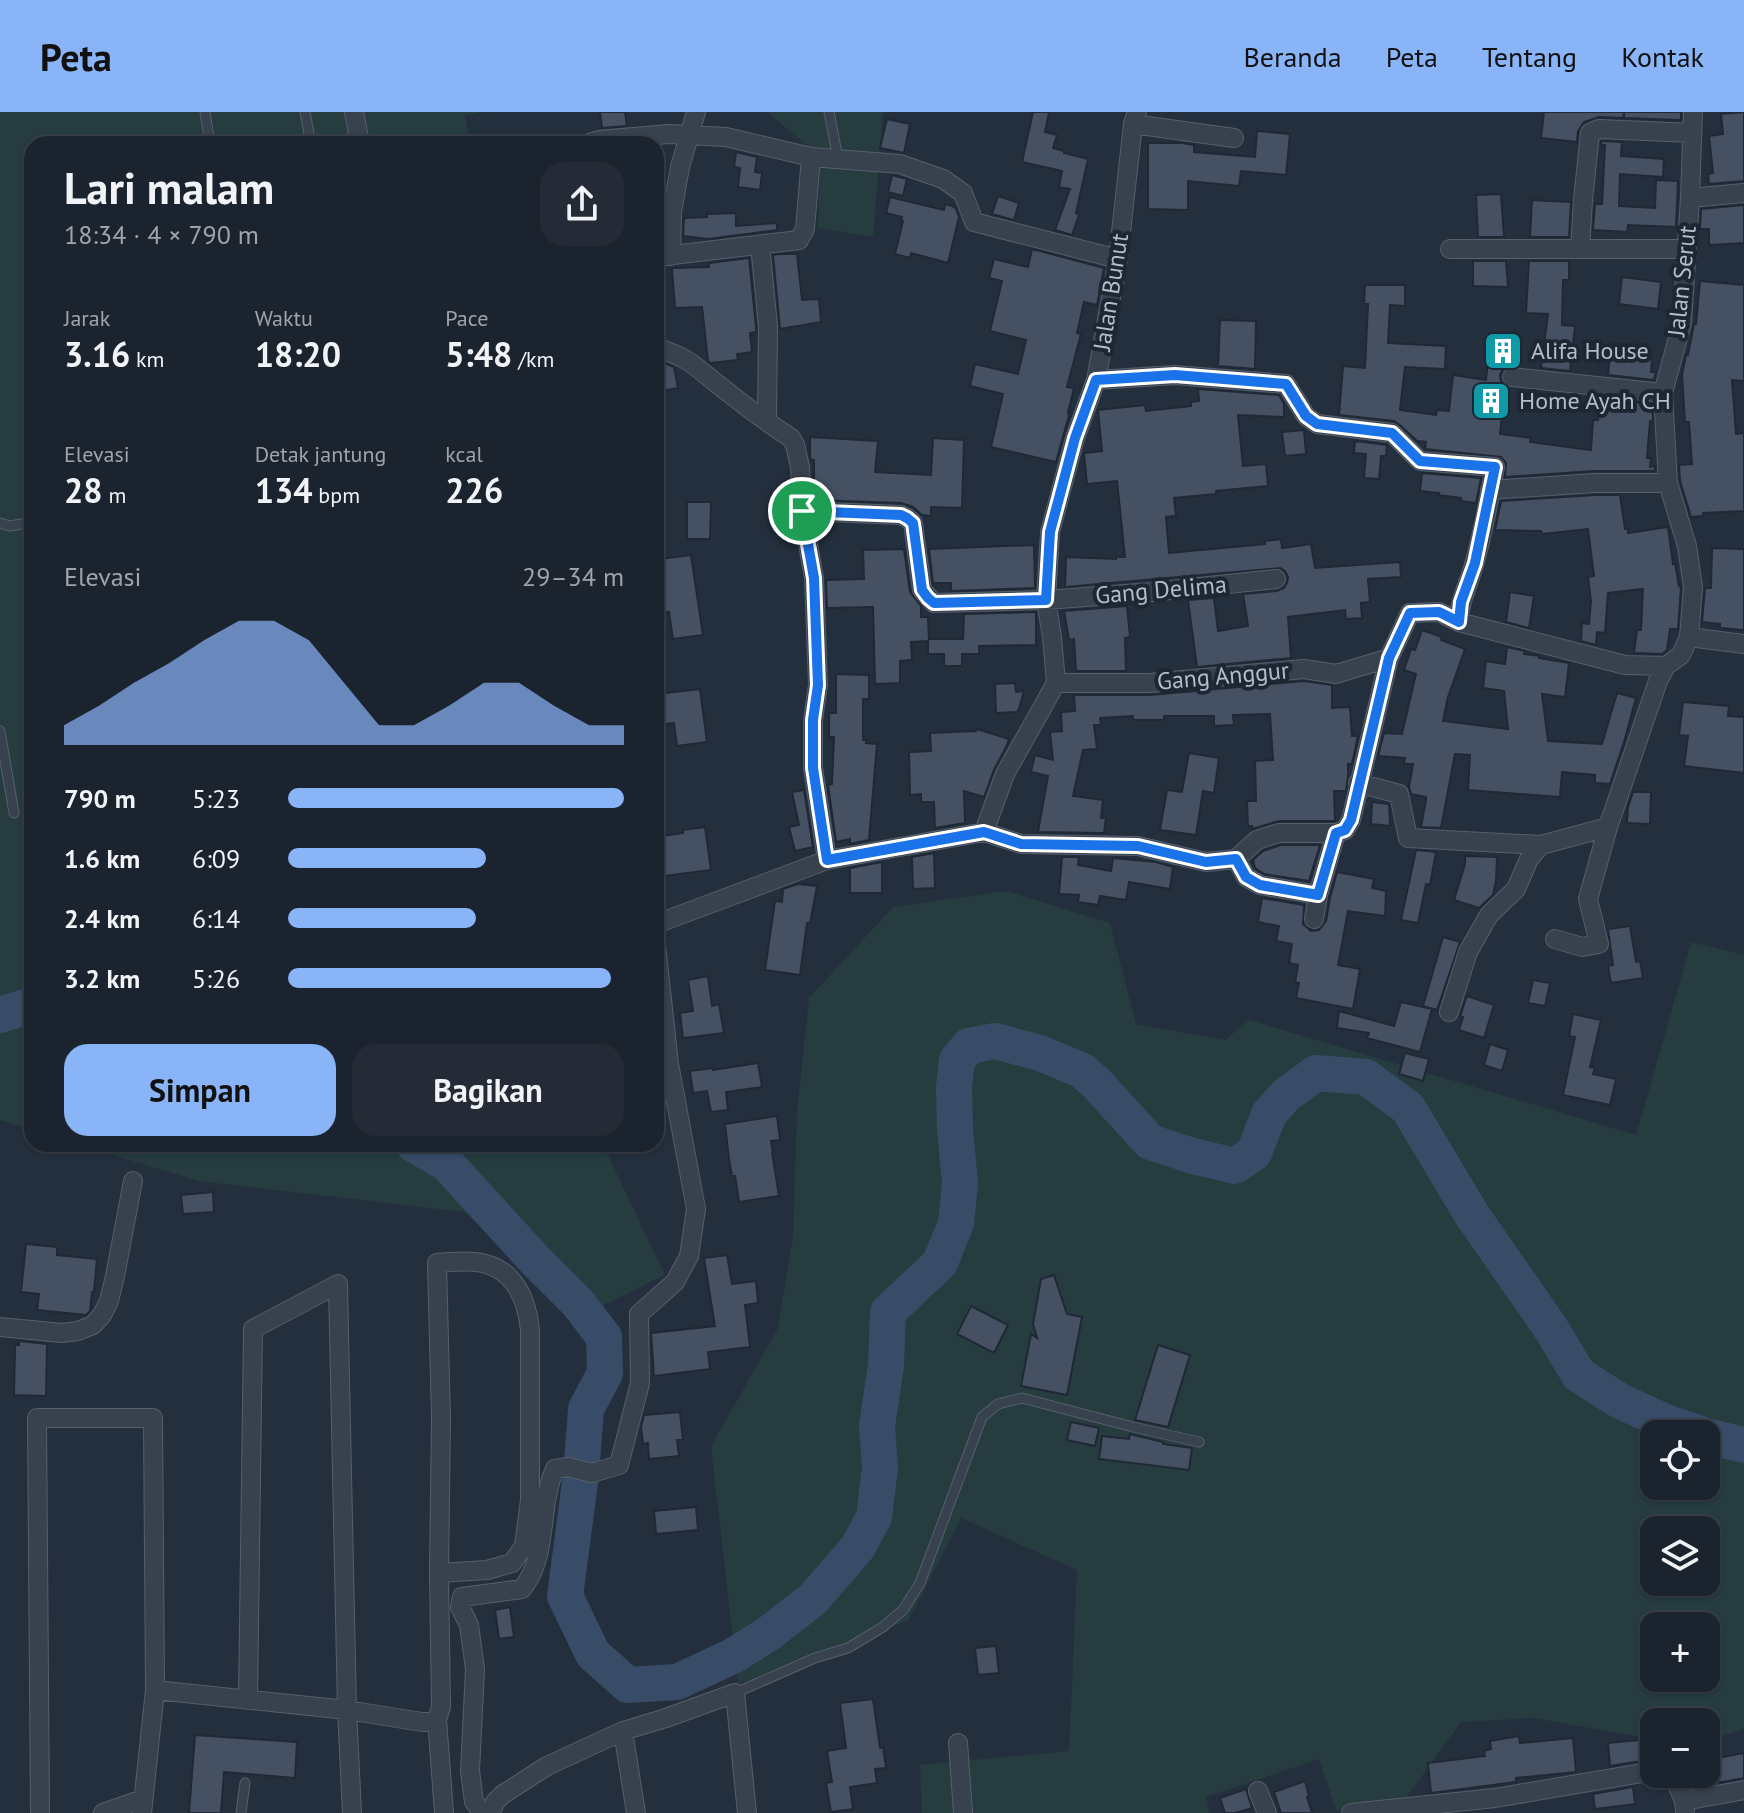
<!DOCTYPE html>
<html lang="id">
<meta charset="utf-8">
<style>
body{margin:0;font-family:"PT Sans",sans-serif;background:#242b36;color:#f1f3f6;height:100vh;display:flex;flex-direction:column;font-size:30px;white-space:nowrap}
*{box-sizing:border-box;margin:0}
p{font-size:26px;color:#a0a4aa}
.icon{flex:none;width:44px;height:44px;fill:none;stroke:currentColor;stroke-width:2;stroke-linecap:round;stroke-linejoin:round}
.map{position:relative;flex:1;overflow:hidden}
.side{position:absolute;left:24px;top:24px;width:640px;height:1016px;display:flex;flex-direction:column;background:#1b232e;border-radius:24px;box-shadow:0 2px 6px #0004,0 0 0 2px #39404a}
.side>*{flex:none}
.controls{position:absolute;left:1640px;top:1308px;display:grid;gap:16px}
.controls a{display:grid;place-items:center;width:80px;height:80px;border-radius:16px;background:#1b232e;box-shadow:0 2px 6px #0004,0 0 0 2px #39404a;font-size:40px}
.pin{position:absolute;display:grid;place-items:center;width:68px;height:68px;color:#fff;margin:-34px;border:4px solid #fff;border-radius:50%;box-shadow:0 2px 8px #0007}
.round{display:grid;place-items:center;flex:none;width:84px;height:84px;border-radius:24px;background:#242b36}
.summary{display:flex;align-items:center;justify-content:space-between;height:136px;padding:0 40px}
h1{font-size:44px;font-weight:700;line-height:60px}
.stats{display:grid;grid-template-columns:repeat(3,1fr);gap:12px;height:136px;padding:8px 40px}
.stats div{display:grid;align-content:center}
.stats b{font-size:34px;font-weight:700}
.stats small{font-size:22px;font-weight:400}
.stats p{font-size:22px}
.chart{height:224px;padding:16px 40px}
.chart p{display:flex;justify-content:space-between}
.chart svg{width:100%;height:144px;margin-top:8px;fill:#8ab4f8;opacity:.7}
.cta{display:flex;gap:16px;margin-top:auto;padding:16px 40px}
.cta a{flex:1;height:92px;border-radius:24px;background:#8ab4f8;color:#111;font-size:32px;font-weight:700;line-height:92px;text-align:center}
.cta a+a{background:#242b36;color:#f1f3f6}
ul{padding:0 40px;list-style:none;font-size:26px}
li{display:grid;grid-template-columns:128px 96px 1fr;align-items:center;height:60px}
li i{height:20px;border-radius:10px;background:#8ab4f8}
header{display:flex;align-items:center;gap:48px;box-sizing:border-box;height:112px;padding:0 40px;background:#8ab4f8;color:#111}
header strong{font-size:38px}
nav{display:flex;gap:44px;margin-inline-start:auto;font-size:28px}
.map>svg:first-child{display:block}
</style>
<header>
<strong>Peta</strong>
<nav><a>Beranda</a><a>Peta</a><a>Tentang</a><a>Kontak</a></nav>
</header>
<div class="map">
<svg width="1744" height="1701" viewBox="0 0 1744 1701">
<rect width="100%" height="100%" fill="#242f3e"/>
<path fill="#263c3f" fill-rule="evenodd" d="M0,0H482L465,4L470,32H32V1018L0,1008Z
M767,0H883L873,125L818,116L820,44Z
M1006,779L1110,811L1136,912L1225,928L1249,908L1636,1023L1691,830L1744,843V1617L1706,1629V1610H1654V1627L1533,1606L1461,1610L1401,1693L1336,1699L1319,1647L1206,1685L1209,1701H922L920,1653L1069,1639L1077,1458L961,1406L909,1508L738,1572L711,1334L778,1216L793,1124L797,1001L809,886L893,795ZM1654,1322H1706V1374H1654ZM1654,1418H1706V1470H1654ZM1654,1514H1706V1566H1654Z
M78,1032H596L606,1039L665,1163L584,1203L464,1100L198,1069Z"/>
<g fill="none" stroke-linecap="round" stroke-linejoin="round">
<path stroke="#394c67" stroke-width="36" d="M0,903L32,893
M413,1032L447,1052L535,1148L578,1191L604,1225L605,1261L586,1297L581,1363L565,1484L593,1542L628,1573L677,1570L733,1544L768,1522L813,1487L858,1435L874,1405L880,1355L877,1314L886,1253L888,1200L940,1151L956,1111L960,1071L955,1018L954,975L957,948L969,934L995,929L1040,941L1083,959L1098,973L1150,1030L1193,1044L1235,1054L1254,1041L1269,1002L1286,983L1316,961L1366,965L1408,996L1472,1103L1550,1215L1579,1263L1620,1289L1670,1312L1701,1322
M1706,1324L1744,1333"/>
</g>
<path fill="#455162" stroke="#1f2835" stroke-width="2" d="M600,0H625L627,14L602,16Z
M1033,0H1049L1045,20L1057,23L1053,36L1064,39V41L1088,47L1076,101L1079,103L1072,123L1055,118L1070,77L1059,75L1062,59L1022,50Z
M1544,0H1624L1623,6L1599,5L1584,10L1578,19L1577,30L1541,26Z
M1624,0H1681V8L1624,6Z
M1744,0V69L1709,72L1708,62L1713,61L1709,24L1723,22L1721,2Z
M887,7L910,12L904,41L880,36Z
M1257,19L1290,22L1286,63L1241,59L1239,74L1188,69V98L1148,97V31H1182L1194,33V40L1255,45Z
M1601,29L1622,30L1621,44L1664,47L1663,65L1620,62L1619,94L1655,96L1656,68L1678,69L1676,115L1628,113L1627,120L1593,118L1595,92H1602L1605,33H1601Z
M736,40L757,45L755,60L762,61L760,78L738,75L740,56L734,55Z
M892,63L907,67L903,84L888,80Z
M1501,82L1504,125H1478L1476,83Z
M998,84L1019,91L1014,108L992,102Z
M890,85L944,98L945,92L955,95L959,105L948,151L911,141L910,146L895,142L903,109H901L902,105L886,101Z
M1532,88L1571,90L1569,125H1530Z
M1744,93V131L1709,133V117H1700L1701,97Z
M736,101V114L777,111V118L708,127L683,124L684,106L707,105V102Z
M1032,137L1104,156L1097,193L1084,190L1077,221L1081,222L1067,275L1074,276L1068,301L1070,300L1056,350L991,335L1003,282L970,274L975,252L1018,262L1026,228L990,219L1002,169L989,166L994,147L1028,155Z
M779,142H797L802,188L819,187L821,210L780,217L773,143Z
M749,146L756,215V220L750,221L752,240L737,242L738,248L710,251L708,249L702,195L675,196L672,156L709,155V151Z
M1473,149H1506L1508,175L1473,174Z
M1529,149H1569V168H1563L1562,213L1575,214L1570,259L1541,256L1548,202L1526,201Z
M1622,165L1661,170L1658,197L1619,192Z
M1700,169L1744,173V269L1732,268L1736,322L1744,321V399L1703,401V404L1691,405L1680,369L1679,353L1692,352L1689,310H1685L1682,263L1686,243H1688L1694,212H1696Z
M1365,173H1405V194L1390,193L1388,231L1446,234L1445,257L1405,255L1400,298L1436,303L1437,298L1449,299L1453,263L1486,268L1490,231L1511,233L1508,254L1503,257L1500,263L1501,269L1505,275L1500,322L1531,326L1530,330L1591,338L1593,308H1598L1600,286L1652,292L1653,310L1650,309L1647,346H1651L1650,355L1655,354V359H1594L1505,365L1506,351L1501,345L1425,337L1426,330L1417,329L1400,313L1394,309L1339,303L1343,254L1365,256L1368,192H1364Z
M1220,208L1256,209L1255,257L1218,254Z
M1610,243L1652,246L1651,260H1656L1654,268L1608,263Z
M662,250L674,255L678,276L656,280V252Z
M1198,277L1279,283L1284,292V305L1238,303L1243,354L1266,352L1268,374L1216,379V382L1174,386L1176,404L1166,405L1169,441L1265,432V429L1281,427L1282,436L1311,432L1315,456L1400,450L1401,465L1368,467L1370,490L1361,491L1362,506L1346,507L1345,498L1288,505L1291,546L1197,555L1188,488L1214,486L1218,519L1248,514L1243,482L1277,479L1284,476L1287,471L1288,465L1285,459L1280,456L1065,475L1066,445L1116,447V445H1125L1117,369L1087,372L1084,341L1102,339L1098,298L1145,293L1146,299L1191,294V290L1199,289Z
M1304,318L1306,342L1285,344L1282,320Z
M810,325L878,329L875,360L931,363L933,326L964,328L962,396L931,395V404L922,403L913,395L901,391L814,388V348H811L810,344Z
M1355,329L1387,333L1386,344H1381L1379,367L1364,366L1366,342L1354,341Z
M1422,361L1481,366L1476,391L1461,389V386L1438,383L1439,381L1420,379Z
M1595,383H1620L1625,417H1628V421L1668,415L1673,452L1675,451L1679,474L1681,475L1678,517H1670L1667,538L1662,542L1634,541L1637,518H1641L1643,477L1608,481L1605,521L1597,520L1596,533L1581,529L1582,511L1589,512L1591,489L1588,465L1594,464L1588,417L1542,422L1541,419L1495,418L1501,389Z
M687,390H711L710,427H687Z
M1034,433L1035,476L951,479V471H933L929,437Z
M1712,436L1744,437V518L1720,516V512L1702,510L1705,476H1711Z
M904,437L910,480L921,494V505H928L929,527H963L964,502L1036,500V533L979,534V542H962V554H944V542H928V529L911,530L912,548L900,549V571L875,572L873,495L827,496L826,468L864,467L863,438Z
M691,443L703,523L673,527L669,500L656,502V467H662L660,447Z
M1510,480L1534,484L1529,516L1506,510Z
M1127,494L1130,525L1125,526L1126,559H1076L1074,527L1069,528L1064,499Z
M1422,518L1442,525L1441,528L1465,537L1448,585L1443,609L1508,617L1504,579L1483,576L1486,549L1505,552L1507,535L1525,539L1524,542L1540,544L1539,546L1569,551L1565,585L1542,582L1548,629L1602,632L1617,581L1636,586L1624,630L1610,672L1595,671V663L1562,660L1560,685L1468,678L1470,643L1455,642L1441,716L1421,715L1426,688V685L1411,682L1409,675L1413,652H1404L1405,646L1378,644L1384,621L1402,622L1416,562L1404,558L1411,537L1415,538Z
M836,562L869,563V587H863V628H867L866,631L877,632L869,728L850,732V727L836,730L828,673L832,672L834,625H829V601H836Z
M1304,569L1332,573V596L1350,595L1352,624H1358L1352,652H1348V664L1346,679H1334L1335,709H1279L1252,717V714H1248L1247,689H1256L1255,649L1273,648L1270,602L1233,603L1234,613L1214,614V604H1164V608H1133V604L1100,606L1101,613H1094L1097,637L1083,638L1073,684L1103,688L1101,706H1106L1104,721L1038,720L1048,664L1031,660L1035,643L1053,648L1050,620L1062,619L1061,600L1075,599L1074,583H1151Z
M1015,571L1016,580L1024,579L1019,597L1017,600L996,601L995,572Z
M700,577L707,630L677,634L674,611L656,613V582Z
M1683,590L1729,594L1728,604L1744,605V661L1684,654L1688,624L1679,623Z
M977,617L1009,627L1007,633L994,658L984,685L964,679L965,711L935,716L934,690H921V682L910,683L909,640L931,639L930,621L976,619Z
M1189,641L1219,646L1214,681L1203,679L1196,723L1160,718L1167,678L1182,680Z
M804,678L813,735L795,739L789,715L799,713L792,680Z
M1633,680H1651L1650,712L1627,711L1628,695Z
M1372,690L1389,692L1390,714L1371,712Z
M705,715L711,758L656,765V725L683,721V718Z
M1281,733H1320L1309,769L1264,762L1255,756L1253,748L1263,739Z
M1416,738L1436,740L1430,773L1426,772L1418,811L1401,808Z
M934,741L935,776L913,777L912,745Z
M1465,744L1497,745L1496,769L1493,783L1479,796L1454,788L1465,752Z
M1062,745H1079L1078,753L1111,759L1113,746L1156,750L1173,755L1170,777L1129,770L1126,788L1100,784L1098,793L1078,790L1079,783L1059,782Z
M882,750V781H850V756Z
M1337,760L1374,767L1372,776L1386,779L1385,804L1348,799L1338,853L1360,857L1353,897L1296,886L1299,871L1295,870L1298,853L1289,851L1292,832L1276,829L1279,814L1258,810L1262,786L1304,793L1303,812L1311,819L1319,818L1326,809L1330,786Z
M798,772L817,774L810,811H807L800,863L765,858L775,789L782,790L783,777Z
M1630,814L1636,850L1640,849L1643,866L1611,871L1608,854L1613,853L1608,817Z
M1443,825L1460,830L1437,898L1423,894Z
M708,864L712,894L719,892L724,921L683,926L680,901L693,899L688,868Z
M1533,868L1550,871L1545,894L1528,891Z
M1467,884L1494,893L1484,926L1459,918L1463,905L1460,904Z
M1401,890L1432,897L1420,940L1367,926L1369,921L1337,916L1339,899L1394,914Z
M1573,902L1601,908L1590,955L1595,956L1593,962L1616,967L1610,993L1563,983L1575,925L1569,924Z
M1490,932L1508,938L1502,959L1484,953Z
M1405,941L1429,947L1423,969L1399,962Z
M758,951L762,975L726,980L728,998L711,1000L707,979L693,981L690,959L713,956V958Z
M777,1004L780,1028L771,1029L773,1040H772L779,1084L739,1090L735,1064H732L729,1047L725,1012Z
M213,1080L214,1100L183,1102L181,1083Z
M26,1132L57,1135V1143L97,1147L94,1180H92L90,1199L86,1203L37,1198L39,1182L21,1180Z
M727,1143L732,1172L756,1169L758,1191L745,1193L750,1235L708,1240L710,1257L654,1264L651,1221L715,1214L704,1146Z
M1054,1163L1067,1202L1082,1205L1067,1283L1021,1274L1031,1222L1037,1226L1033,1212L1041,1167Z
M971,1194L1008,1213L994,1241L957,1222Z
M19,1229L47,1232L46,1284L14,1283L15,1233H19Z
M1158,1233L1190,1243L1168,1315L1135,1308Z
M680,1300L683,1328H677L679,1344L649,1347L648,1331L643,1332L641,1315L644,1303Z
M1071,1310L1099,1316L1095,1334L1067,1328Z
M1130,1322L1163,1330V1332L1192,1336L1189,1358L1099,1347L1102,1324L1129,1327Z
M696,1395L698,1418L656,1422L654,1399Z
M510,1495L514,1525L499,1527L495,1498Z
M996,1534L999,1561L978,1563L975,1536Z
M873,1587L880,1636L883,1635L886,1656L875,1657L877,1671L850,1675L853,1697L831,1700L826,1671L832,1670L827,1639L846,1636L840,1591Z
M195,1623L297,1630L295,1666L224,1660L221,1701H189Z
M1519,1624L1520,1631L1573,1626L1576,1660L1516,1666V1670L1431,1681L1428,1651L1485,1644L1484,1639L1491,1637L1490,1629Z
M1639,1628L1641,1649L1610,1654L1608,1631Z
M1744,1641V1666L1706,1673V1648Z
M1305,1669L1309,1684L1307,1685L1312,1701H1281L1274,1680Z
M1633,1675L1635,1692L1595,1697L1593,1682Z
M1246,1677L1252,1696L1235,1701H1225L1220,1686Z"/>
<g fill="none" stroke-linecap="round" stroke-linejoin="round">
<g stroke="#565f6c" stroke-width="11">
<path id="lane" d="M205,0L210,32
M305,0L311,32
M829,0L838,47
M0,411L10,414L32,410
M0,619L14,701
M735,1581L815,1546L848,1536L883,1515L903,1498L920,1471L982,1305L998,1292L1022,1286L1133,1315L1199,1330
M241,1701L245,1671"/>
</g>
<g stroke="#565f6c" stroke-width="20">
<path id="street" d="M354,0L360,32
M1133,12L1234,26
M589,31L599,28L669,22L726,25L811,45
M1690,86L1744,81
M760,133L768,214L767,310
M1450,137H1687
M1580,137L1583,88L1590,21L1599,17L1692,21
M671,144L672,100L680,55L696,0
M656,145L799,128L805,117L811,45L900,52L943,67L963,81L974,110L1118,147
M656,236C691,245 698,258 725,278C746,295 768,311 791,326L795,333L800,355L802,399L814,466L818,573L813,608V656L827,748
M1512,265L1663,281
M1096,268L1175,263L1286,272L1306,304L1317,312L1392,321L1420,349L1495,355C1489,386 1484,418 1475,449C1470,470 1459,488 1459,510
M1490,378L1595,371H1668
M802,399L901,403L907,406L913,411L922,478L934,491L1046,488L1152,480L1276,467
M1689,525L1693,475L1687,434L1668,371L1663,281L1682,211L1690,86L1693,0
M1056,571H1150L1304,557L1336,562L1389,546
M1358,671L1399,682L1408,726L1541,733L1608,715
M984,720L1005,662L1056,571L1052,525L1046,488L1050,420L1075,326L1096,268L1118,147L1133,12L1137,0
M1236,747L1246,765L1260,773L1318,783
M1314,807L1318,783L1336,721
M656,812L827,748L984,720L1021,732L1138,734L1206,750L1236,747L1257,728L1279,721H1336L1345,718L1351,708L1389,546L1410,501L1439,500L1459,510L1625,553L1666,554L1681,543L1689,525L1744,532
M1555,827L1582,835L1599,832L1588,787L1608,715L1658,569L1666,554
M1449,900L1468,840L1489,803L1516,777L1529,747L1541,733
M0,1215L62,1221L78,1219L93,1213L102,1203L109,1189L115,1164L133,1069
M439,1461L487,1458L512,1451L524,1434L530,1388V1218C527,1188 515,1158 482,1151C468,1148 451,1150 437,1151L441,1306L439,1461L441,1595L437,1607L444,1701
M155,1578L347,1598L422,1610H430L437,1607
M248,1588L253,1217L338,1172L347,1598L352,1701
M623,1619L636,1701
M958,1631L963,1701
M1673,1662L1684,1689L1685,1698
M1258,1679L1267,1701
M1684,1689L1744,1678
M40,1701L37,1306H153L155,1578L142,1701
M103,1701L143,1687
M483,1701L474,1690L470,1659L475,1557L469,1513L460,1495L462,1485L522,1477C549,1444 538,1394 555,1357L568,1355L592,1361L619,1353L640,1271L639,1202L675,1170L689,1144L696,1097L669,952L656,832
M491,1701L495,1690L502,1683L547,1654L623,1619L666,1606L735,1581L747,1701
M1351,1701L1495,1686L1654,1659"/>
</g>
<use href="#lane" stroke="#38414e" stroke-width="9"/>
<use href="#street" stroke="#38414e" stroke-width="18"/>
</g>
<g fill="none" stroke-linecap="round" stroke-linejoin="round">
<g stroke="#fff" stroke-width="16">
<path id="route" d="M1175,263L1286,272L1306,304L1317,312L1392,321L1420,349L1495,355L1475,451L1461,490L1459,510L1439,500L1410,501L1389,546L1351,708L1345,718L1336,721L1318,783L1260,773L1246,765L1236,747L1206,750L1138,734L1021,732L984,720L827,748L813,656V608L818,573L814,466L802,399L901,403L907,406L913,411L922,478L928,486L934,491L1046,488L1050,420L1075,326L1096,268Z"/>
</g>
<use href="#route" stroke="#1a73e8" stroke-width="10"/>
</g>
<defs>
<g id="building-square" transform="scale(2)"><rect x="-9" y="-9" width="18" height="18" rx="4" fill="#0f9aa8" stroke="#1d2633"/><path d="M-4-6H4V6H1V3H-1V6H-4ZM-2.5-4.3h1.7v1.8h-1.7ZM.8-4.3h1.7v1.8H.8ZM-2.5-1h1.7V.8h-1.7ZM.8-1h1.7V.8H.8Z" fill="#fff"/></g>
</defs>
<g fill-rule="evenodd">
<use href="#building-square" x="1503" y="239"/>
<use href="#building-square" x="1491" y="289"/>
</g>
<g text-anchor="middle" stroke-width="8" stroke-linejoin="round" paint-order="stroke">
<g font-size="24" fill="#b4bcc9" stroke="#1d2633">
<text transform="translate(1682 169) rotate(-84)" y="8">Jalan Serut</text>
<text transform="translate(1111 180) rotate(-81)" y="8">Jalan Bunut</text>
<text transform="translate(1161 478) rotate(-5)" y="8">Gang Delima</text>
<text transform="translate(1223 564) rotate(-5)" y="8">Gang Anggur</text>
</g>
<g font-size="24" fill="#b4bcc9" stroke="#1d2633" text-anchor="start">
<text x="1531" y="247">Alifa House</text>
<text x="1519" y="297">Home Ayah CH</text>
</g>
</g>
</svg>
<div class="controls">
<a><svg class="icon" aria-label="locate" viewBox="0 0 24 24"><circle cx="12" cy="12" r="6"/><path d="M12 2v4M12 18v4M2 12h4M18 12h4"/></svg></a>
<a><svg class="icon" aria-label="layers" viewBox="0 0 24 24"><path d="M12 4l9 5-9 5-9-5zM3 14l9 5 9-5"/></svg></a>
<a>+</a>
<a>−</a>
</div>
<div class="pin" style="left:802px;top:399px;background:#1e9e55"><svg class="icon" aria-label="arrive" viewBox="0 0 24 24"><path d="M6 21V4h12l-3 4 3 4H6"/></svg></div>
<section class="side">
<div class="summary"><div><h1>Lari malam</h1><p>18:34 · 4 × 790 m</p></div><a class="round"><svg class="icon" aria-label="share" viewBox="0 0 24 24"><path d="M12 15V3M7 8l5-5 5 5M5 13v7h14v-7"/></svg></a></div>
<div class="stats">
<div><p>Jarak</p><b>3.16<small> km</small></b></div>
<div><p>Waktu</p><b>18:20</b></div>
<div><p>Pace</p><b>5:48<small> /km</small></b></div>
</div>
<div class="stats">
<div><p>Elevasi</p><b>28<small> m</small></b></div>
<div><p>Detak jantung</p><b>134<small> bpm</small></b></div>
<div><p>kcal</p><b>226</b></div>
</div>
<div class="chart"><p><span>Elevasi</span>29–34 m</p>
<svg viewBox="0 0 160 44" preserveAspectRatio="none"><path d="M0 44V38L10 32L20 25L30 19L40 12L50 6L60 6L70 12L80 25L90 38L100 38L110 32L120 25L130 25L140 32L150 38L160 38V44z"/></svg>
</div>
<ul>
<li><b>790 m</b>5:23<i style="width:100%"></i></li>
<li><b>1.6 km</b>6:09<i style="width:59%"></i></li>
<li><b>2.4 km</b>6:14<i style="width:56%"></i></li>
<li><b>3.2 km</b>5:26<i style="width:96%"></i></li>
</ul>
<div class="cta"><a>Simpan</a><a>Bagikan</a></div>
</section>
</div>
